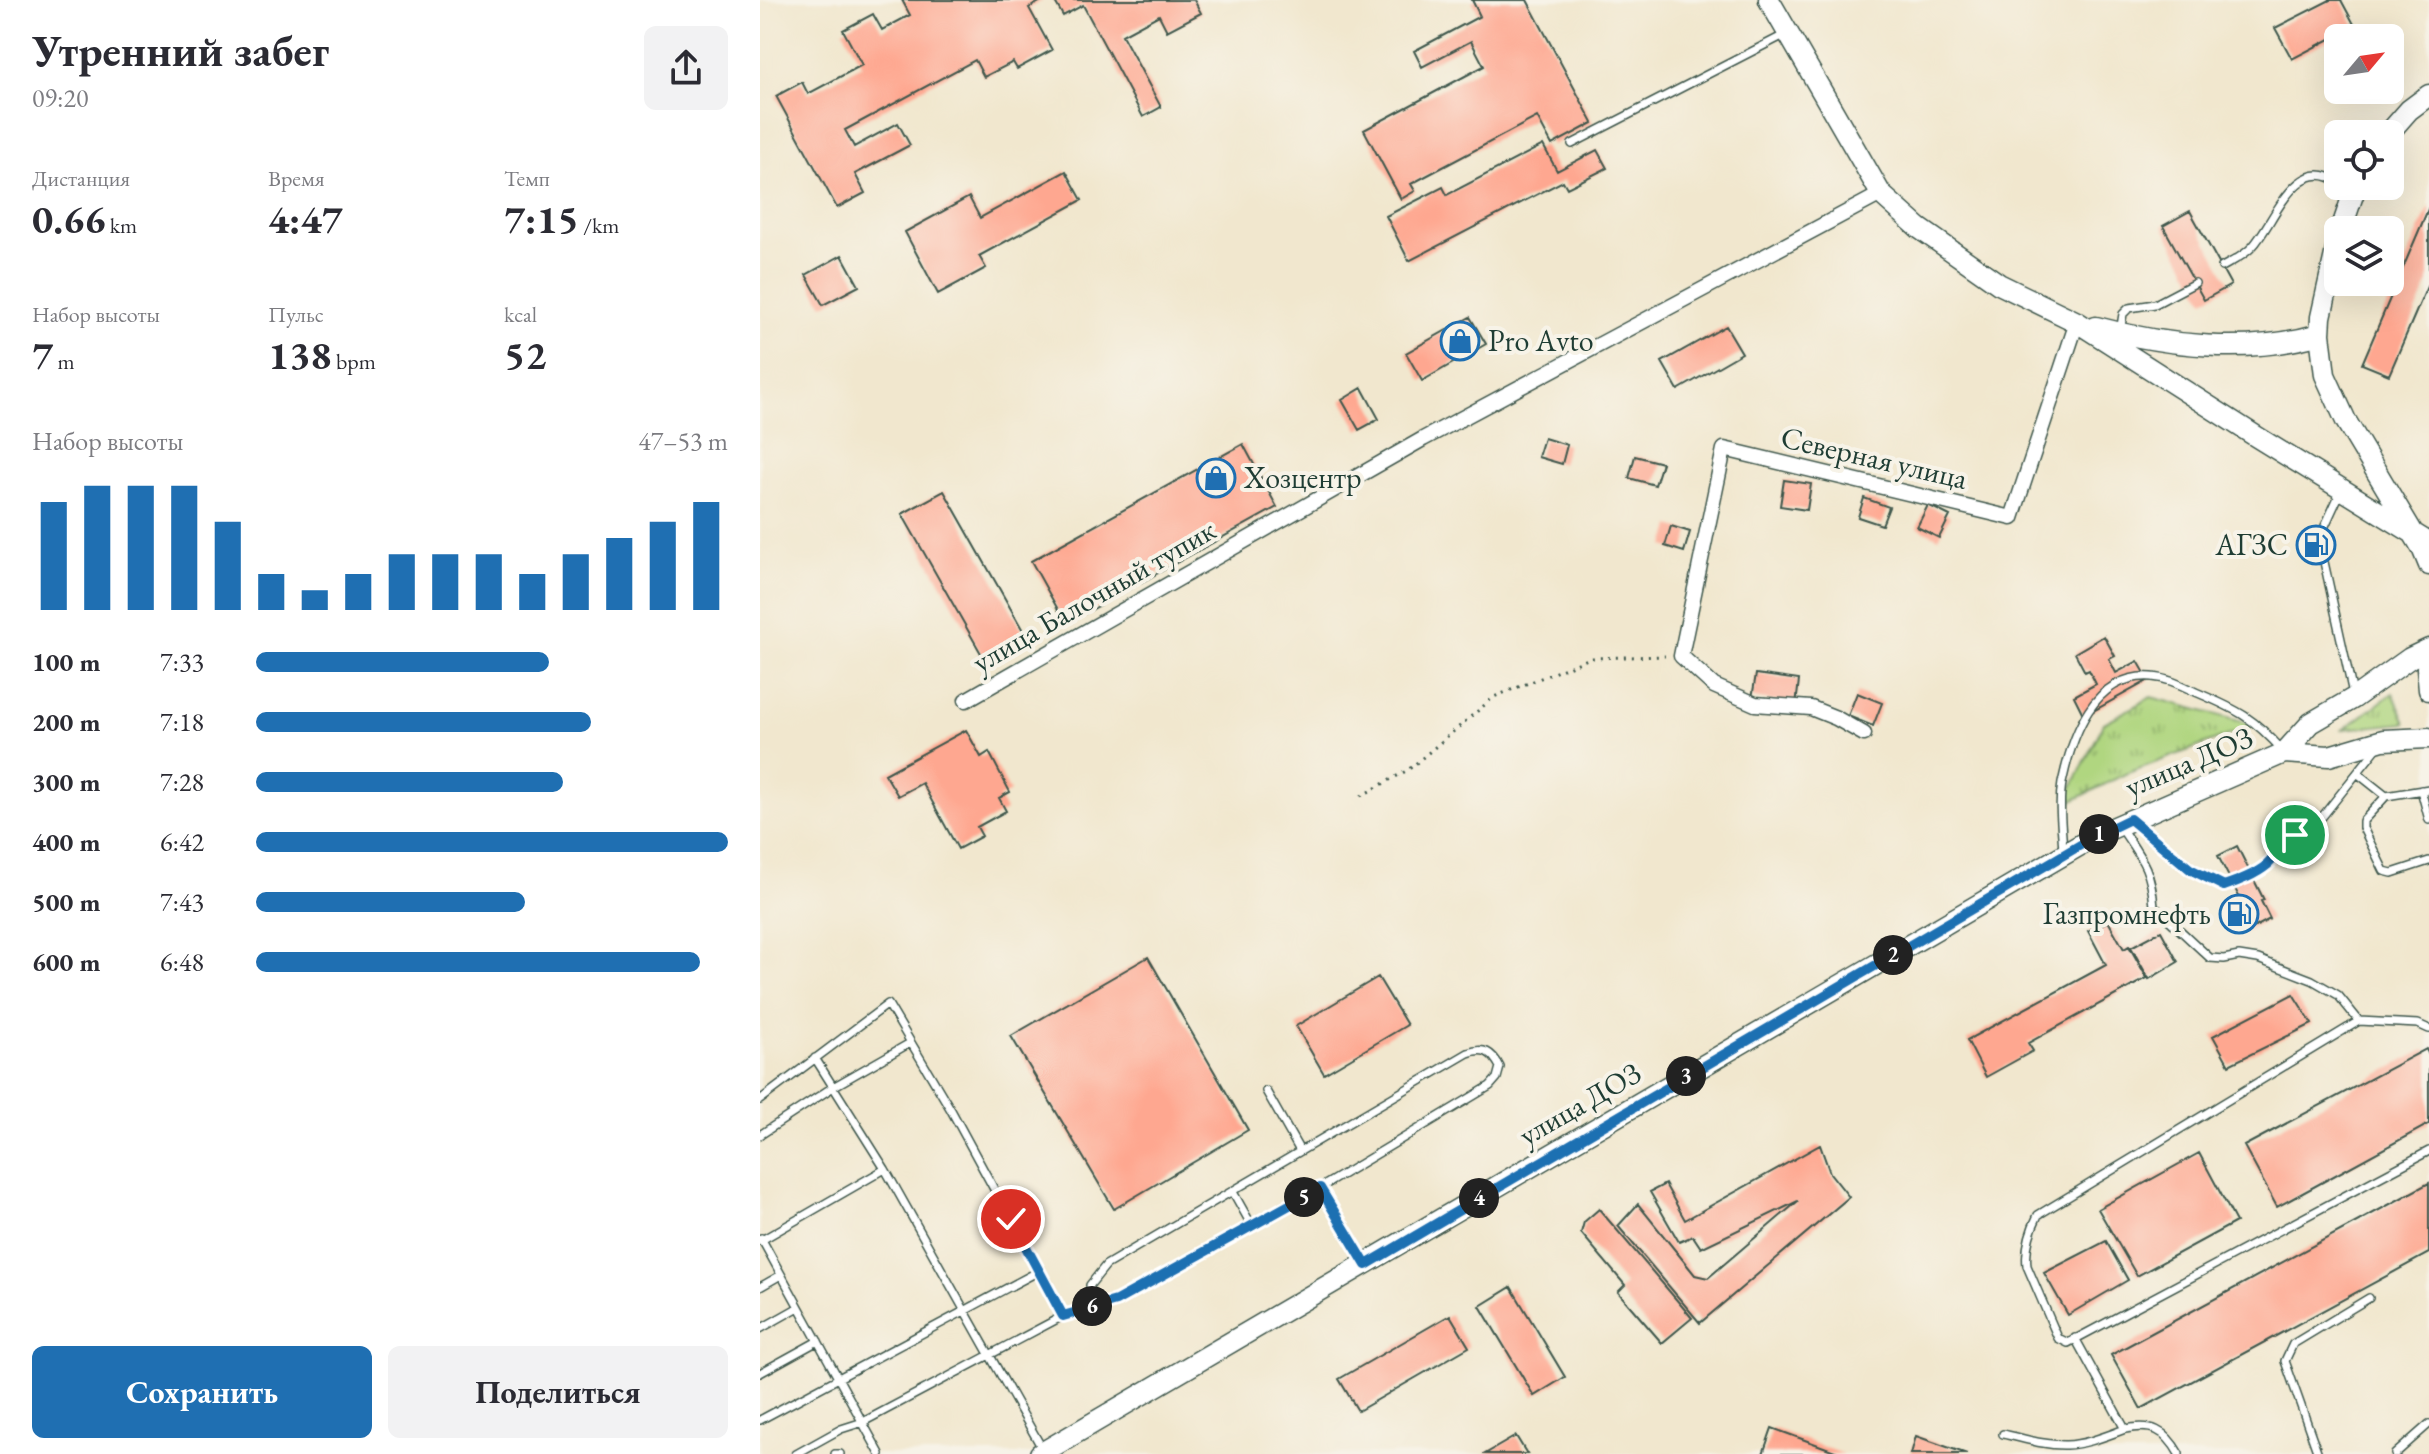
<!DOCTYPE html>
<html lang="ru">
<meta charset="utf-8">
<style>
body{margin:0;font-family:"EB Garamond",serif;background:#f2f2f3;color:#2b2b33;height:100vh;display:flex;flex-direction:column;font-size:30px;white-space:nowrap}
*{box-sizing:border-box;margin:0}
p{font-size:26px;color:#7c7c81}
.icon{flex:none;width:44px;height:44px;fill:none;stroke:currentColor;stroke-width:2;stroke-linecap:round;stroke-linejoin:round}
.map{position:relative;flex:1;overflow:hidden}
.sheet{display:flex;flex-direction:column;background:#fff;width:760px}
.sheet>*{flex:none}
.needle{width:52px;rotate:61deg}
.tools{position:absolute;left:1564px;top:24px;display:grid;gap:16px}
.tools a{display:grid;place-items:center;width:80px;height:80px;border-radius:12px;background:#fff;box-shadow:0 8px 32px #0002;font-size:40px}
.pin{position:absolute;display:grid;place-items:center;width:68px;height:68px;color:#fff;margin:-34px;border:4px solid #fff;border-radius:50%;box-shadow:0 2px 8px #0007}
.km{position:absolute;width:40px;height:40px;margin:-20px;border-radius:50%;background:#222;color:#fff;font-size:22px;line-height:40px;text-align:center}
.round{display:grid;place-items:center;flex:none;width:84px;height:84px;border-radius:12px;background:#f2f2f3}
.summary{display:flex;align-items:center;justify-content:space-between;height:136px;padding:0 32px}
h1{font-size:44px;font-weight:700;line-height:60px}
.figures{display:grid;grid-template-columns:repeat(3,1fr);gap:12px;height:136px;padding:8px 32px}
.figures div{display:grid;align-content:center}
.figures b{font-size:40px;font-weight:700}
.figures small{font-size:22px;font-weight:400}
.figures p{font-size:22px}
.chart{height:224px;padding:16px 32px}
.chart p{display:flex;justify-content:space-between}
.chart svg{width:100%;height:144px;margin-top:8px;stroke:#1f6fb2;stroke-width:6}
.primary-button{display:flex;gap:16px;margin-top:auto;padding:16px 32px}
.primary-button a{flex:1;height:92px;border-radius:12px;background:#1f6fb2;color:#fff;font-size:32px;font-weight:700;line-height:92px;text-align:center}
.primary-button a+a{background:#f2f2f3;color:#2b2b33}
ul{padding:0 32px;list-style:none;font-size:26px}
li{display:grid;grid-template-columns:128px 96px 1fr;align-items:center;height:60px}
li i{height:20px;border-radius:10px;background:#1f6fb2}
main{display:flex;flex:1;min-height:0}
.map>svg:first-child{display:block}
</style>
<main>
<section class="sheet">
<div class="summary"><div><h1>Утренний забег</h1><p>09:20</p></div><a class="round"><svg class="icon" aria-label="share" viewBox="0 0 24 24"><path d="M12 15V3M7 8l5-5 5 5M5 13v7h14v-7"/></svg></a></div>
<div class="figures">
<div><p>Дистанция</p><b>0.66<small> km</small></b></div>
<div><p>Время</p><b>4:47</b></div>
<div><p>Темп</p><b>7:15<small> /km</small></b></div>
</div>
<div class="figures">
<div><p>Набор высоты</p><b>7<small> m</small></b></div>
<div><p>Пульс</p><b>138<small> bpm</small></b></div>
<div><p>kcal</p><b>52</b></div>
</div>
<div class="chart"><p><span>Набор высоты</span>47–53 m</p>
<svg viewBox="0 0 160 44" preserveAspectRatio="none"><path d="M5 44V11M15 44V6M25 44V6M35 44V6M45 44V17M55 44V33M65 44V38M75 44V33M85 44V27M95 44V27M105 44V27M115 44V33M125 44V27M135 44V22M145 44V17M155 44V11"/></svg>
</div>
<ul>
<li><b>100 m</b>7:33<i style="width:62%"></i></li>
<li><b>200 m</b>7:18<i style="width:71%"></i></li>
<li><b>300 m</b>7:28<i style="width:65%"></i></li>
<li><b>400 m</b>6:42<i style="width:100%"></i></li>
<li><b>500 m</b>7:43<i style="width:57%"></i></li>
<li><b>600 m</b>6:48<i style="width:94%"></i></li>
</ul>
<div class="primary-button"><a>Сохранить</a><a>Поделиться</a></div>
</section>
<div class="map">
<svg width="1669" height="1454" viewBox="0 0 1669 1454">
<defs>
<pattern id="grass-tufts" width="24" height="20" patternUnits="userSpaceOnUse" patternTransform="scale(2)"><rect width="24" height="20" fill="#b0d680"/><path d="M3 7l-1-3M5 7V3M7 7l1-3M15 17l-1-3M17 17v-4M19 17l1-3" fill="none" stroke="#8faf6a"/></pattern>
</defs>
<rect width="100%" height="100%" fill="#f7f3e8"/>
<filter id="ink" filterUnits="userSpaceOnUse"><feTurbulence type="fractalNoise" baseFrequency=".0125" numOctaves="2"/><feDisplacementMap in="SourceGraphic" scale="16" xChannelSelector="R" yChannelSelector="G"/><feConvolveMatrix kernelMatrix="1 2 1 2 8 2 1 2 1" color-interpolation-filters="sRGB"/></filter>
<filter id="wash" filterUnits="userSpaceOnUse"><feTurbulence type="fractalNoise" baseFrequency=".006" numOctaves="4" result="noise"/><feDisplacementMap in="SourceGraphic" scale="32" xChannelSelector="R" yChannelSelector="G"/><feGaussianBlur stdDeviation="1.8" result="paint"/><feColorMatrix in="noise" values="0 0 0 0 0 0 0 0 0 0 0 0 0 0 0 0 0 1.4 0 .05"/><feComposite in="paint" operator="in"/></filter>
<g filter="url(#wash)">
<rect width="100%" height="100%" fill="#f1e7ce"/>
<path fill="url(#grass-tufts)" stroke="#688a5a" stroke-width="2" d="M1633,693L1646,723L1584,729Z
M1391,697L1486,723L1491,727L1365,774L1312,801L1309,793L1344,723Z"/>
<g id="blocks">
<path fill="#fea790" d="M142,0H283L269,8L292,50L257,69L253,62L224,77L215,60L85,130L94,147L138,123L150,145L95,174L105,193L77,208L16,96L42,82L48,94L102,65L83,30L113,14L122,30L150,15Z
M294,0H434L441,13L407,31L399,15L362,35L401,107L383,117L323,5L303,16Z
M712,0H767L833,123L792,145L777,117L651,184L655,191L641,199L604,130L724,66L711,41L662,67L654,51L720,16Z
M1570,0H1581L1595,26L1532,59L1515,28Z
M783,145L797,171L837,150L847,168L807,188L803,181L649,261L626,216L683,187L687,195Z
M306,171L322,200L219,256L226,268L178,294L145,232L209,197L220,218Z
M1669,207V282L1629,375L1602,364Z
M1430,211L1471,285L1444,300L1403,226Z
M82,255L99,286L63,305L46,275Z
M710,317L726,344L662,381L646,353Z
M966,326L982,353L918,390L902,362Z
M602,388L619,419L599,430L582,400Z
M784,438L807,445L802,464L778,457Z
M483,444L517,507L306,624L271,561Z
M875,456L902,463L895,485L869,478Z
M1024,480L1051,484L1047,510L1020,506Z
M184,491L269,641L227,664L142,514Z
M1104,498L1129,507L1122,525L1098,517Z
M1168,505L1190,516L1179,538L1157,527Z
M911,526L930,532L924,552L905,546Z
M1344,636L1355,656L1349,659L1356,673L1378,661L1389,680L1324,716L1314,696L1336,684L1329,670L1325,672L1315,653Z
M996,674L1039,680L1036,705L992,698Z
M1097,693L1122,703L1113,726L1088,716Z
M206,730L221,757L229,752L250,792L239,798L246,811L217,827L222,836L198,849L162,783L138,796L125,774Z
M1477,846L1504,900L1501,901L1510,919L1484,933L1473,914L1485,908L1458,856Z
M1348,921L1364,949L1369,946L1387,978L1268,1043L1273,1051L1226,1077L1207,1040L1346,965L1328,931Z
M1401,931L1418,962L1389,979L1371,947Z
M388,957L488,1130L354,1209L251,1036Z
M618,977L647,1025L564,1074L536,1026Z
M1533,994L1552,1024L1469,1065L1453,1036Z
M1666,1049L1669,1055V1124L1517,1207L1484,1146Z
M1060,1145L1070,1173L1089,1197L940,1323L858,1226L878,1204L935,1275L948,1278L1038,1201L941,1248L933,1236L919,1242L890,1192L905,1184L925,1220Z
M1439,1153L1476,1222L1377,1276L1338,1209Z
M1669,1183V1253L1381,1409L1351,1355Z
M839,1209L932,1318L902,1343L858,1292L865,1285L821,1233L824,1222Z
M1346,1241L1368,1280L1308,1315L1284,1273Z
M751,1287L805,1377L774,1396L720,1306Z
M690,1315L709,1347L598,1411L579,1379Z
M1012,1428L1083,1454H1003Z
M756,1436L767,1454H725Z
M1156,1436L1207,1454H1151Z"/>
</g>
</g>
<g filter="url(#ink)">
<use href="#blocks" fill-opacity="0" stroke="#3e564b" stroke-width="2"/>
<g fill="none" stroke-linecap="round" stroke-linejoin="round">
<g stroke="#3e564b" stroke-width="10">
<path id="lane" d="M812,144L1026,34
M1462,267C1473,261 1484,256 1493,246C1514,223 1536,153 1578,182
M1360,332L1363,314L1369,308L1395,304L1435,283
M1581,491L1559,539L1593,694
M1597,773L1626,796
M1669,789L1626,796L1603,821V828L1624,871L1632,873L1669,861
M1661,790L1669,820
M1375,823L1430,869L1464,886L1483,879L1507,865L1522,845L1562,817L1617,748
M1361,828C1381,858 1391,868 1394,906L1450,958L1464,959L1479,956L1498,959L1552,980L1578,995L1599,1021L1658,1024L1669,1029
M1303,851C1302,829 1298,805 1302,783C1312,736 1333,673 1392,677C1409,678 1424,687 1438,693C1478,710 1494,718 1523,751
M1599,1021L1278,1215C1270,1231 1265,1249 1267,1266L1298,1338L1308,1343L1669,1151
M55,1058L125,1169
M506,1091L540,1151
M0,1100L128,1004L191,1110L303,1316
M0,1135L73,1087L150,1043
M560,1188L604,1261
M473,1192L492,1226
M1,1238L120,1454
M0,1241L125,1169L283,1450
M0,1287L21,1275
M0,1329L39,1307
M1315,1338L1365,1429C1392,1424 1405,1429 1419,1454
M0,1373L58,1341
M0,1420L279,1271
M1243,1434C1301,1448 1308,1451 1365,1429
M36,1454L81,1429L103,1422L303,1316L356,1301L560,1188L730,1086L737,1078L740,1067C732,1052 724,1047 708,1053L346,1265L330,1285L331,1306
M75,1454H80
M1558,1454L1525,1361L1533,1344L1609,1298
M1635,1454L1669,1424"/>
</g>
<g stroke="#3e564b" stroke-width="17">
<path id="street" d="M206,700L663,439L1121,194
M1104,734L1076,718L1051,708L995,704L954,686L921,656L964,449L1252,518L1317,322"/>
</g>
<g stroke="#3e564b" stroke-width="23">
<path id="secondary" d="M1009,0L1121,194L1159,228L1239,284L1317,322L1497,437L1669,543
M1628,134L1649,110L1669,95
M1581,230L1596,186
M1578,241L1561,317L1560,334L1565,375L1586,421L1662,548L1669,565
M1336,327C1407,346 1489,355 1560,334
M1669,659L1667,668L1669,690
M1524,753L1569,756L1623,740L1669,738
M280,1454L1339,834L1524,753L1551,723L1594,698L1650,658L1669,649"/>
</g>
<path stroke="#3e564b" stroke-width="3" stroke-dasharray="2 6" stroke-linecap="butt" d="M601,796L648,770L734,697L830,658L905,656"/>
<use href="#lane" stroke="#fff" stroke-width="7"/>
<use href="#street" stroke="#fff" stroke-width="14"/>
<use href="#secondary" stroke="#fff" stroke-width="20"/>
</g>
</g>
<g fill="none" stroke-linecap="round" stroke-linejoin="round" filter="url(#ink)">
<g stroke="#fff" stroke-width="16">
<path id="route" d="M251,1219L303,1316L356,1301L560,1188L606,1265L1339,834L1370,819L1430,869L1464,886C1478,881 1495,875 1507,865C1517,856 1524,844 1535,835"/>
</g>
<use href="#route" stroke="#1f6fb2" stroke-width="10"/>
</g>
<defs>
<g id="shop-ring" transform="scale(2)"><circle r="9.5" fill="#f7f3e8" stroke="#1f6fb2" stroke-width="1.5"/><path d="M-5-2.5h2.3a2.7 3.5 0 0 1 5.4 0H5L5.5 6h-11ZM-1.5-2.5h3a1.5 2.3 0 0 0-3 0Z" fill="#1f6fb2"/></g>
<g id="fuel-ring" transform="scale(2)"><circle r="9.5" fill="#f7f3e8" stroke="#1f6fb2" stroke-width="1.5"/><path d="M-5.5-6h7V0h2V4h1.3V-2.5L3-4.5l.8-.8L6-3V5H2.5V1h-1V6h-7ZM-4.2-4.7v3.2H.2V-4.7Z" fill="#1f6fb2"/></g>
</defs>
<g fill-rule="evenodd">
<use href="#shop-ring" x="700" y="341"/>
<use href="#shop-ring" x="456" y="478"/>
<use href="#fuel-ring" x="1556" y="545"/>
<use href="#fuel-ring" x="1479" y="914"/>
</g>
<g text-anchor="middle" stroke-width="8" stroke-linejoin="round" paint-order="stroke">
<g font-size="30" fill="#1f3d34" stroke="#f7f3e8" text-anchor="start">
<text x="728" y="351">Pro Аvto</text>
<text x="484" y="488">Хозцентр</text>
<text x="1528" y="555" text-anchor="end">АГЗС</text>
<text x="1451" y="924" text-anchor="end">Газпромнефть</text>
</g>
<g font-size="30" fill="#1f3d34" stroke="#f7f3e8">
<text transform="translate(1114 458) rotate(13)" y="10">Северная улица</text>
<text transform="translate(334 596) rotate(-30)" y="10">улица Балочный тупик</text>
<text transform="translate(1429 762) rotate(-23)" y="10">улица ДОЗ</text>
<text transform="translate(820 1104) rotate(-30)" y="10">улица ДОЗ</text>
</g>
</g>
</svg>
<div class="tools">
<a><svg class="needle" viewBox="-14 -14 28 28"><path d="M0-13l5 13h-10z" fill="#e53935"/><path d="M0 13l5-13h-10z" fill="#7c7c81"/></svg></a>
<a><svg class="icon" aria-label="locate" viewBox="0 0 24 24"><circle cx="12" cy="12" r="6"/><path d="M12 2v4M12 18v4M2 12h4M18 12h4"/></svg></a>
<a><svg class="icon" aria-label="layers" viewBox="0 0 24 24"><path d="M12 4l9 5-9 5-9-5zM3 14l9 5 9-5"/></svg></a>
</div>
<div class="pin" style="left:1535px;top:835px;background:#1e9e55"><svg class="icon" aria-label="arrive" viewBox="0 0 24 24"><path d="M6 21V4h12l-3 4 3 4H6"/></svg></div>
<div class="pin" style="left:251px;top:1219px;background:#d93025"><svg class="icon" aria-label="check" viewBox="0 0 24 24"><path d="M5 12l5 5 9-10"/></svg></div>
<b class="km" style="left:1339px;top:834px">1</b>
<b class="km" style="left:1133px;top:955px">2</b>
<b class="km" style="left:926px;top:1076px">3</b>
<b class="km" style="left:719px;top:1198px">4</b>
<b class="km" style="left:544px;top:1197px">5</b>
<b class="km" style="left:332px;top:1306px">6</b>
</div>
</main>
